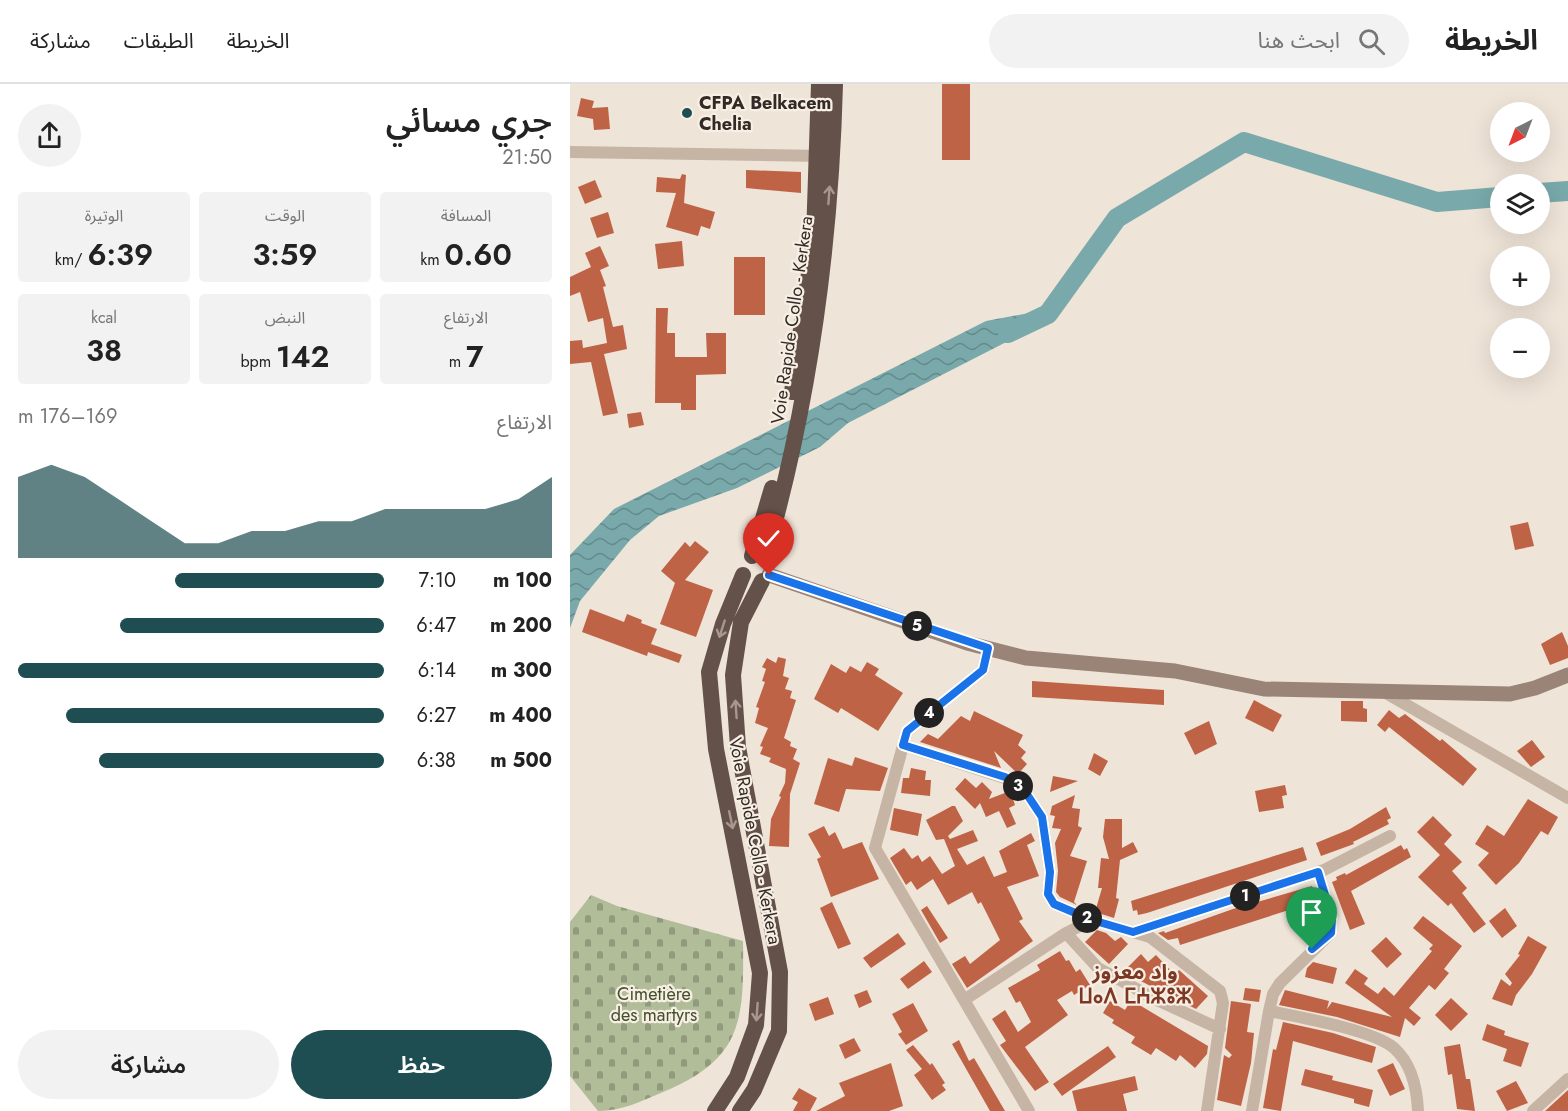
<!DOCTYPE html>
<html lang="ar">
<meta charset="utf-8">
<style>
body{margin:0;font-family:Jost,"Noto Sans Arabic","Noto Sans Tifinagh",sans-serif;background:#f2f2f2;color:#222;direction:rtl;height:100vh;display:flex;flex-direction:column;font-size:22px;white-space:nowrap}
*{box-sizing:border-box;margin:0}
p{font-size:20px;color:#767676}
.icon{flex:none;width:33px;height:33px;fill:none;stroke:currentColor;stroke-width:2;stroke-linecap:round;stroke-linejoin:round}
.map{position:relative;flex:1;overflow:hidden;direction:ltr}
.details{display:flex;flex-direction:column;background:#fff;width:570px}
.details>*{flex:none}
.needle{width:39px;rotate:222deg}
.controls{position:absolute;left:920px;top:18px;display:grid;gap:12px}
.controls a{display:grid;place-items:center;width:60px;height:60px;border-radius:50%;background:#fff;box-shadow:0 6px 24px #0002;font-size:30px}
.pin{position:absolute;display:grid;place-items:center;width:51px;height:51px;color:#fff;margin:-62px -26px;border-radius:50% 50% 50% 0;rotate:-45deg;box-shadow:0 0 6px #0007}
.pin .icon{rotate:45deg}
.km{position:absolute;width:30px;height:30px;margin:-15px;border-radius:50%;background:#222;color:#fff;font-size:16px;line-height:30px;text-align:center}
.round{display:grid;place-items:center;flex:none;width:63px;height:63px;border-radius:32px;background:#f2f2f2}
.headline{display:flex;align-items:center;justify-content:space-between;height:102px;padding:0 18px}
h1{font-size:33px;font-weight:600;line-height:45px}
.figures{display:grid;grid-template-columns:repeat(3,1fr);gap:9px;height:102px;padding:6px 18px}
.figures div{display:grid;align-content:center;border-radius:6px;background:#f2f2f2;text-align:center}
.figures b{font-size:30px;font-weight:600}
.figures small{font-size:16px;font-weight:400}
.figures p{font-size:16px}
.chart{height:168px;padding:12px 18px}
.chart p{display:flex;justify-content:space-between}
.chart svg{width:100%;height:108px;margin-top:6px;fill:#1e4e51;opacity:.7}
.cta{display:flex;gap:12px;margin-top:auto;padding:12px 18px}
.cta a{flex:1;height:69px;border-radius:36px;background:#1e4e51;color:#fff;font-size:24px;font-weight:600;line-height:69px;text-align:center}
.cta a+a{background:#f2f2f2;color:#222}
ul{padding:0 18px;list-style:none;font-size:20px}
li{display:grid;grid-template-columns:96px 72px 1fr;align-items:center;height:45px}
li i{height:15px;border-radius:8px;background:#1e4e51}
header{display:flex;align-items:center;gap:36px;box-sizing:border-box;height:84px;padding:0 30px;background:#fff;border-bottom:2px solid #e0e0e0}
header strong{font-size:28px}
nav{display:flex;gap:33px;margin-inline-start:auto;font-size:21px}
.search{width:420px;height:54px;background:#f2f2f2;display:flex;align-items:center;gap:15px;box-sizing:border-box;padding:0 21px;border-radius:33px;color:#767676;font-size:22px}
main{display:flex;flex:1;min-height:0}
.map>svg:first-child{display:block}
</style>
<header>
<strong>الخريطة</strong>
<div class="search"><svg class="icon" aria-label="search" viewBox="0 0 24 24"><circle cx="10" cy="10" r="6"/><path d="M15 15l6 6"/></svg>ابحث هنا</div>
<nav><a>الخريطة</a><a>الطبقات</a><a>مشاركة</a></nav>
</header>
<main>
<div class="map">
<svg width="998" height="1027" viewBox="0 0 998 1027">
<defs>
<pattern id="cemetery-stones" width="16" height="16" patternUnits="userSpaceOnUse" patternTransform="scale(1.5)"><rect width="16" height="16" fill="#b1bd99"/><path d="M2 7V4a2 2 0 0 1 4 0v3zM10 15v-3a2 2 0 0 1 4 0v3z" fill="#919a7d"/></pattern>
<pattern id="water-waves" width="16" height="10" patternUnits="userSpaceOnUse" patternTransform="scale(1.5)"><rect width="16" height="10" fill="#79a9ab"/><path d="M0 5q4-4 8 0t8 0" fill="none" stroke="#648a8b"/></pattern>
</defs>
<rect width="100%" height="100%" fill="#efe4d8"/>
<path fill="url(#cemetery-stones)" d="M21,811L47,822L173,857C174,936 173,975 93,1008C71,1017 53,1027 28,1027L0,992V838Z"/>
<path fill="url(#water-waves)" d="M465,228L458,247L278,339L250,363L167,404L89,432L60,456L10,517L0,544V471L44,425L416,237Z"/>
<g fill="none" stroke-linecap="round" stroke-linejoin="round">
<path stroke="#79a9ab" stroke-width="20" d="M969,109L998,107
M438,249L478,230L547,134L674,58L867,118L930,113"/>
</g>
<path fill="#bf6346" d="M372,0H400V76H372Z
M11,14L24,17L22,24L38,23L40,45L24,46L23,35L7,32Z
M176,86L231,88V109L176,104Z
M112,90L116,91L114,119L145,128L140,145L131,142L128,152L96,143L106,109L86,108L87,93L110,95Z
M25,96L32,113L15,120L8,103Z
M38,128L44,149L27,154L20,134Z
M112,157L114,182L88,185L85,160Z
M30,162L39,182L30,186L36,202L33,203L43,243L53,241L57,265L34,270L48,329L33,332L21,278L0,280V257L12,256L13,264L37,259L33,234L18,238L10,208L0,212V193L21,183L15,169Z
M164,173H195V231H164Z
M86,224H98L97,249H105V273H137L136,249H156V290L126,291V326H111V319H85Z
M71,328L74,341L59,344L57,330Z
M958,438L964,462L945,466L940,442Z
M125,457L139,468L115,496L143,506L126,553L90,540L105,499L91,487L115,458L120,463Z
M20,525L54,538L57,530L72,536L71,539L87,545L81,560L112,571L109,579L78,568L77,572L12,548Z
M992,548L998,562V574L980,581L971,560Z
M208,573L216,575L213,592L219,594L215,605L222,607L220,614L226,616L214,654L221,658L220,662L227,665L223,675L230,679L220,710L219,763L199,762L201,735L211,713L209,712L215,699L216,685L199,678L201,674L190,670L193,663L190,662L198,644L185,639L189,624L186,623L195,598L192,597L196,585L192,583L197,574L206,579Z
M297,578L309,585L305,591L333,609L308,647L271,624L268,629L244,615L261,580L276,589L280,582L291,588Z
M462,597L594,606V621L462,613Z
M684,616L712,631L703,648L675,634Z
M771,617H793V624L797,625V638L771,637Z
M819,626L829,634L835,630L870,657L872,655L907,685L893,702L819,643L815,648L807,641Z
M404,627L453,651L448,661L456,668L451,674L457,680L448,690L424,667L431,684L350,658L358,650L368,655L391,632L400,637Z
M639,637L647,660L625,671L614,649Z
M962,656L975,673L961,683L947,667Z
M524,669L538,677L530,692L518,685Z
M285,673L318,684L310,707L276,705L269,728L244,720L258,674L282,682Z
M341,684L356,687L355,696H361L360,712L331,709L333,694H339Z
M483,692L508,697L480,708Z
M395,694L406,704L412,698L422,708L419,715L440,707L445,721L439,724L446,740L437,744L429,727L416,733L410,719L405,725L385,705Z
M715,701L717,711L712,712L714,724L689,728L685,707Z
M505,711L502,724L510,725L508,742L512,744L500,772L517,777L504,818L507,821L490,813L486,808L488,787L485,759L491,745L482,744L485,732L480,731L482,722Z
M958,715L988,733L978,751L971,747L949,779L926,801L908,781L919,769L905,760L917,741L934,752Z
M382,722H385L393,737L378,752L380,755L403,746L408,757L387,765L397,781L414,772L424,793L437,788L429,767L461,749L465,757L457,761L469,792L437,803L453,835L449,837L463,857L397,904L382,880L395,872L400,880L430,856L411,818L408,820L402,808L378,821L363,795L347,806L341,797L336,801L320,774L334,764L342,775L348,771L352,778L360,772L372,790L385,782L374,755L366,756L356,736Z
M816,723L821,734L817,736L819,740L783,758L784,760L751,772L746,759L780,745Z
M324,724L352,730L348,752L320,746Z
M863,732L882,751L874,760L892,778L882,787L897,804L892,809L916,840L904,849L881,819L878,822L848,793L870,771L847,748Z
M535,735H552V764L563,758L568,768L550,776L546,814L549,815L544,834L525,828L532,804H528L531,774L539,775L533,753Z
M254,742L259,752L265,748L273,765L292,758L309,795L261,813L247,775L251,773L238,750Z
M831,761L834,766L837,764L841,773L781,807L795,840L780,846L762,798L767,796L766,793L775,789L776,791Z
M733,763L737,776L577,829L568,831L567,826L563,827L561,817Z
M742,802L748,816L730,822L736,838L750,833L753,845L733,854L722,825L610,861L608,854L598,856L588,849L594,847L595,849L663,825Z
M262,818L281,860L268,865L250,824Z
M357,822L378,854L370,859L351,826Z
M935,824L947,842L932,854L919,837Z
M853,832L892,862L874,885L879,889L865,906L859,901L839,924L851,934L844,942L835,934L830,953L767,933L709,921L715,906L759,917L757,925L762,918L822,933L775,899L785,885L798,894L794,900L808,910L814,903L824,912L862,867L859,865L863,861L843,844Z
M527,846L536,849L545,857L551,853L558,860L539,880L515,858Z
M328,849L336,860L301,884L293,874Z
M958,852L977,863L962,890L946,911L942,922L922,915L931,895L940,902L942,899L935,890L950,871L948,870Z
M816,853L832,870L817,884L801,867Z
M490,867L496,877L499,876L506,888L510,885L520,901L504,911L502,907L487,916L498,931L455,963L479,998L465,1007L430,961L436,957L422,935L435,926L448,948L461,938L450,917L446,919L438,904L470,886L467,881Z
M571,870L578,878L586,871L605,891L609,886L638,912L626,925L553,888Z
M354,877L362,888L338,905L330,895Z
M743,878L767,884L763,900L735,893L737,884Z
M675,904L691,906L689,918L673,916Z
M297,906L302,918L289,924L284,911Z
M258,913L264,930L245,937L239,920Z
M881,914L898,930L881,947L865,931Z
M561,916L638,962L637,970L625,984L610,971L606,977L586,964L581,971L561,959L565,953L542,939L544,936L533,929L540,917L555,926Z
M661,917L681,920L677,948L684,949L681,979L671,1022L647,1016L654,971L659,974L662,971L655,964Z
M343,919L358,947L336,961L328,950L332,948L322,930Z
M713,938L763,949L806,963L802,979L723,957L711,1027L693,1024L703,965L706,966Z
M917,940L935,947L934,951L959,959L951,983L933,977L937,965L912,956Z
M284,954L291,967L275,975L269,961Z
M389,956L399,977L404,974L435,1027H420L382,960Z
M890,960L896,995H900L905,1027L887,1025L882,990L878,991L874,963Z
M343,961L360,981L362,979L375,999L372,1001L376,1006L362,1016L344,991L352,985L336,966Z
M538,962L546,973L492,1012L483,1000Z
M321,979L333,1022L319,1027H246L275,1012L269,999Z
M823,979L835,1005L820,1012L807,986Z
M735,985L763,992L762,996L803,1006L799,1023L784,1019V1015L731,1001Z
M565,992L568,1006L553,1010L557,1027H507L502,1007Z
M946,997L958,1019L937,1027L926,1007Z
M229,1004L247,1014L240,1027H223L228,1018L222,1015Z
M998,1006V1027H975Z"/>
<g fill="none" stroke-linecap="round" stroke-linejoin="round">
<path stroke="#c6b4a5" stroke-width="12" d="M0,68L254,72
M418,564L413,586L337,647L305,764L459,1027
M816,609L998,714
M333,661L435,694L454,706L472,733L480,788L478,810L484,820L522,836L580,853L650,907L653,919L637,1027
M563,848L754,786L820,752
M496,849L528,884L585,915L650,945
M394,916L496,849L522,836
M699,927L703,910L710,899L761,849L762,834L748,788
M682,1027L699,927C729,933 803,946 824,964C841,979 847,1005 848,1027
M963,1027L998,995"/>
<path stroke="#9a8377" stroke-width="15" d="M199,491L397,559L456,574L605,587L694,605L940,610L965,604L998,591"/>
<path stroke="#64524a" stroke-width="16" d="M222,308L244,154L249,0
M182,472L202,404
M195,474C239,321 261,159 265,0
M145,1027L167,993L186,941L190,889L146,665L139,588L153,540L173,491
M170,1027L184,1006L209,947L210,888L168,663L163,591L171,538L192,497"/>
</g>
<defs><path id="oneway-shaft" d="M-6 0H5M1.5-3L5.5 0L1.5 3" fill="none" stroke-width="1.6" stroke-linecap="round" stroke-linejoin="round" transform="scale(1.5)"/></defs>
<g stroke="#a6988f">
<use href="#oneway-shaft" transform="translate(259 111) rotate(-86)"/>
<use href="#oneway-shaft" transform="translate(152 545) rotate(108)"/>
<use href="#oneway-shaft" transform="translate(166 625) rotate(-94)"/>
<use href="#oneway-shaft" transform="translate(161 736) rotate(78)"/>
<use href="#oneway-shaft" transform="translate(187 928) rotate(94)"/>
</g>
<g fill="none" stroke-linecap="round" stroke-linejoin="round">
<g stroke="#fff" stroke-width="12">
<path id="route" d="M199,491L418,564L413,586L337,647L333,661L435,693L454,706L472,733L480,788L478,810L484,820L522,836L563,848L748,788L762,834L761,849L742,865"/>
</g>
<use href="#route" stroke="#1a73e8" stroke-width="8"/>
</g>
<circle fill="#1e4e51" stroke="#f7eee4" stroke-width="2" cx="117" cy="29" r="6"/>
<g text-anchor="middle" stroke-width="4.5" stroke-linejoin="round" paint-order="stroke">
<g font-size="18" font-weight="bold" fill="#332a26" stroke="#f7eee4" text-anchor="start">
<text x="129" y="25">CFPA Belkacem<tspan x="129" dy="21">Chelia</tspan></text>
</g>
<g font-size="18" fill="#332a26" stroke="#f7eee4">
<text transform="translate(222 236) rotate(-82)" y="6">Voie Rapide Collo - Kerkera</text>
<text transform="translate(185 757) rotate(79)" y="6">Voie Rapide Collo - Kerkera</text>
</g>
<g font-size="18" fill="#424f2b" stroke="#f7eee4">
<text x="84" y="916">Cimetière<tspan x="84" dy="21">des martyrs</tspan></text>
</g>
<g font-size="21" font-weight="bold" fill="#7d3824" stroke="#f7eee4">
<text x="565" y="895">واد معزوز<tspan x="565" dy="24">ⵡⴰⴷ ⵎⵄⵣⵓⵣ</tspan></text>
</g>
</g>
</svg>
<div class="controls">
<a><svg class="needle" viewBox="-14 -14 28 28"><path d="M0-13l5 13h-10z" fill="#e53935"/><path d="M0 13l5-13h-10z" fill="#767676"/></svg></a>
<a><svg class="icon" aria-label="layers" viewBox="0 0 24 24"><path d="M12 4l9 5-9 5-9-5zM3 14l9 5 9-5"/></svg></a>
<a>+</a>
<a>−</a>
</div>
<div class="pin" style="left:742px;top:865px;background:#1e9e55"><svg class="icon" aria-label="arrive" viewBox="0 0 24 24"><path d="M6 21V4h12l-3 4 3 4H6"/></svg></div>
<div class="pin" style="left:199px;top:491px;background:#d93025"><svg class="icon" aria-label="check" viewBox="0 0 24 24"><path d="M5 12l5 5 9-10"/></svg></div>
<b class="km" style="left:675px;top:812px">1</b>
<b class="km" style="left:517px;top:834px">2</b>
<b class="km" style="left:448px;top:702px">3</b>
<b class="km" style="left:359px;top:629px">4</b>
<b class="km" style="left:347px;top:542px">5</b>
</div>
<section class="details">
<div class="headline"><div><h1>جري مسائي</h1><p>21:50</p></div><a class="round"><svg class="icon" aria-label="share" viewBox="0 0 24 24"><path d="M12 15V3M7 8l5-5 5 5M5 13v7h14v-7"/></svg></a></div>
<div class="figures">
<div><p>المسافة</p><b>0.60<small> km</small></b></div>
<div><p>الوقت</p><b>3:59</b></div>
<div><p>الوتيرة</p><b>6:39<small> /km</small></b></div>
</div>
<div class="figures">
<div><p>الارتفاع</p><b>7<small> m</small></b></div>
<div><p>النبض</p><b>142<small> bpm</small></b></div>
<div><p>kcal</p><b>38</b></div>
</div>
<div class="chart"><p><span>الارتفاع</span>169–176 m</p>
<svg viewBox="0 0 160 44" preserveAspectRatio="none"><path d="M0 44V11L10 6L20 11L30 20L40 29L50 38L60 38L70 33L80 33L90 29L100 29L110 24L120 24L130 24L140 24L150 20L160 11V44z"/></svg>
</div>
<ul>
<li><b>100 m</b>7:10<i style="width:57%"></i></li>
<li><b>200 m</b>6:47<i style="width:72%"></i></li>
<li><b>300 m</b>6:14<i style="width:100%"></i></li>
<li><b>400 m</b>6:27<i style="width:87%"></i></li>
<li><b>500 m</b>6:38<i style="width:78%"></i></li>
</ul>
<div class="cta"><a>حفظ</a><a>مشاركة</a></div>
</section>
</main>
